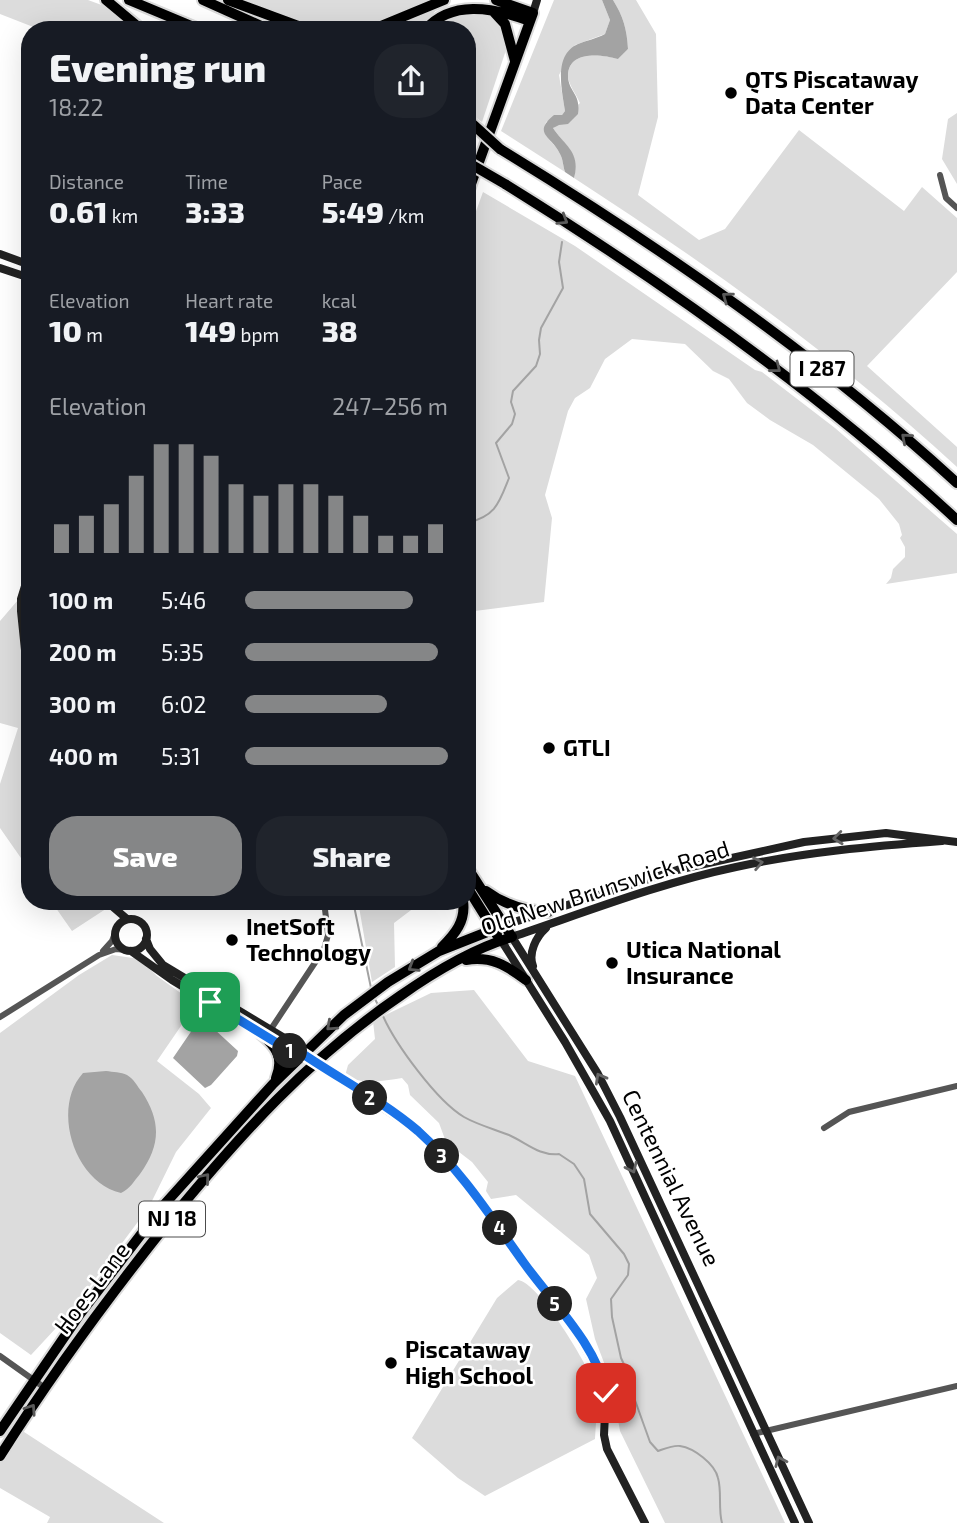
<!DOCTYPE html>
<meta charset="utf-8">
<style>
body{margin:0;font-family:"Exo 2",sans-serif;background:#20242c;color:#f1f3f6;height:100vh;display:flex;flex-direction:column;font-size:26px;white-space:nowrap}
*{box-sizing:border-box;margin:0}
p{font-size:23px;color:#9ea1a6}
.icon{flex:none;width:38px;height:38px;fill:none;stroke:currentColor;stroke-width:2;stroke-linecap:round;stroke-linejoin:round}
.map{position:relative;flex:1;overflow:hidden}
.sheet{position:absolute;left:21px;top:21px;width:455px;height:889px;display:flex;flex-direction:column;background:#171b24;border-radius:28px;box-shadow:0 7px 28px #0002}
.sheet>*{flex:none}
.pin{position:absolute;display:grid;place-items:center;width:60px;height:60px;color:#fff;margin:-30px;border-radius:14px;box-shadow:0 4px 10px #0006}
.km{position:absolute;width:35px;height:35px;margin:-18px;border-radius:50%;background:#222;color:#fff;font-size:19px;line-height:35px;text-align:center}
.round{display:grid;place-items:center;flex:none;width:74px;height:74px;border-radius:28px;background:#20242c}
.headline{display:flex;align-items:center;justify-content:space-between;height:119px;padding:0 28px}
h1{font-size:38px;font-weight:800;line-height:52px}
.figures{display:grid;grid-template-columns:repeat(3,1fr);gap:10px;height:119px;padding:7px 28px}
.figures div{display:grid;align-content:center}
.figures b{font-size:30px;font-weight:800}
.figures small{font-size:19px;font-weight:400}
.figures p{font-size:19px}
.chart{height:196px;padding:14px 28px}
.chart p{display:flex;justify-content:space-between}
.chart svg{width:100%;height:126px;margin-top:7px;stroke:#858687;stroke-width:6}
.action{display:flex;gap:14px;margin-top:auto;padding:14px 28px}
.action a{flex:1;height:80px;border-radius:28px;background:#858687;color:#fff;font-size:28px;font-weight:800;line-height:80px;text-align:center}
.action a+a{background:#20242c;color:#f1f3f6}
ul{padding:0 28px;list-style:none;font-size:23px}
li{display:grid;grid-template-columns:112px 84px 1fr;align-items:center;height:52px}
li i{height:18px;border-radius:9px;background:#858687}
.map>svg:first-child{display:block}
</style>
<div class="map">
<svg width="957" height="1523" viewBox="0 0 957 1523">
<rect width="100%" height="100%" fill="#fff"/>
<path fill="#dcdcdc" d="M0,0H88L107,7L135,30H41L0,14Z
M247,0H436C414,9 393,19 371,26C327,40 285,17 247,0Z
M554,0H602L610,20L605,34L575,45L559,75L565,111L562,115L546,122C541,139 555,141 560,154C563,159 563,166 565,172L501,131Z
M613,0H636L656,34L658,117L638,195L699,240L725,229L799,130L904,211L922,187L957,218V272L867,366L957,447V467C839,358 708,265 574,178C580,153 565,146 553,128L580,103C577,96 569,85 568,77C567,50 601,54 618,59L628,49C627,29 623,16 613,0Z
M435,8L436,10L422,30H380Z
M483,10L496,18L507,47L482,122L467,111V30H430L438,19Z
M957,113V184L942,159L948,119Z
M483,192L575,246L755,370L762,372L835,428L957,534V573L886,584L891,578L893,569L905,557V547L900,538L902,535L899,524L879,499L813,445L770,420L747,403L729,379L713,371L685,344L632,339L605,359L590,388L575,398L568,411L545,495L552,518L544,602L467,612V236Z
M30,586V871L0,828V784L18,728L0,723V621Z
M51,901H118L72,931Z
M358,901H423L394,923L395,967L372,982Z
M112,955L140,959L157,976L196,1004L157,1061L199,1094L211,1108L176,1152L149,1207L69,1314L31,1355L0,1333V1033L79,975Z
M474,990L528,1061L575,1076L785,1523H665L620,1431L611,1381L595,1339L586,1299L597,1278L589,1255L516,1195L491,1199L486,1191L488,1182L472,1162L446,1142L439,1123L410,1095L408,1085L402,1078C384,1081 362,1085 345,1076L348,1065L375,1039L373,1021L431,993Z
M518,1280C538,1282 584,1359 592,1379C599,1398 596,1419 595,1439L485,1496L458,1478L412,1438L497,1298Z
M21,1430L164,1523H47L50,1517L0,1488V1461Z"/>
<path fill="#a3a3a3" d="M602,0H613C623,16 627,29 628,49L618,59C601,54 567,50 568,77C569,92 581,94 578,114L568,124L559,125L553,128C565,146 581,152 574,178L565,172C563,166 563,159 560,154C553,137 531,134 554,115H562L565,111C562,90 553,55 578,44C587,40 596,39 605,34L610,20Z
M201,1017L238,1051L237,1056L211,1085L205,1088L173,1058Z
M106,1071C113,1072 121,1072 127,1075C134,1079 137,1086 142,1092C161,1121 161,1145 140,1174C134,1181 130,1189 121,1193C74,1182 51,1108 83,1073Z"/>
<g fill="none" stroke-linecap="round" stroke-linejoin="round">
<path stroke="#a3a3a3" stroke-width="2" d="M467,523C496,516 499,503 509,478L496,443L512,424L515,414L511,402L513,391L536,366L540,354L539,340L541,328L563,288L559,262L562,242
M353,901L371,988
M374,997L379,1007
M383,1016C396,1045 437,1101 464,1117C478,1125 494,1129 509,1135C527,1143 539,1156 559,1154L574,1164L584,1179L590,1214L624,1254L629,1264L628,1275L611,1299L612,1317L621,1358L629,1375L632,1392L650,1442L658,1451C664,1449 673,1445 680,1446C694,1448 715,1464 718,1478C722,1492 718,1508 722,1523"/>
<g stroke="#dbdbdb" stroke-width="14">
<path id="highway" d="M106,0L142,30
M129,0L201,30
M203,0L270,30
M228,0L309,30
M493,11L505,24L515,61
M371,30L444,0
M425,30C451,0 492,7 530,21
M500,149C662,248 817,355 957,483
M505,184C665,283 819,392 957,520
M467,195L533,13L496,0
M467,887L497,935
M486,891C505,905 525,911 548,912
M442,947C455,934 466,921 463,901
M466,960C491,956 506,965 526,980
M261,1034C277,1047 284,1058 276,1078
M0,1431L80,1314L162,1207L273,1084L344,1015L388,982L439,951L505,925
M0,1456C52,1374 109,1296 170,1220C239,1136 309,1058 400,996C434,972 472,949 512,937L467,867"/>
</g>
<path stroke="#555" stroke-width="6" d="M940,175L946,198L957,208
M103,951L112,941L115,933
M0,1017L99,955L116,949L126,950
M271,1029L324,949L328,935L324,901
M824,1128L849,1112L957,1086
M0,1356L45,1388
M753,1434L957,1386"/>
<path stroke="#222" stroke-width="8" d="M533,13L537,0
M0,254L30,265
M0,268L30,278
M30,570L21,599V611L30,699
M106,901L127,919
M115 935a16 16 0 1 1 32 0a16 16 0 1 1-32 0Z
M505,925L677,870L804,842L886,833L957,842
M146,939L150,949L163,965L296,1045L303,1054
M501,940L565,1042L610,1121L795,1523
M131,951L172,980L290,1051L303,1054L417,1131L463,1178L480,1198L525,1265L568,1319L601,1376L606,1393L604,1435L607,1449L645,1523
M533,966C528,953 536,937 546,928
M809,1523L620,1117L598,1074L512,937C586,912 660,883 736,867C805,852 873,846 942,841"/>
<use href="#highway" stroke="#000" stroke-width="10"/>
<g stroke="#dbdbdb" stroke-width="14" stroke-linecap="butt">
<path id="highway-bridge" d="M467,119L500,149
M467,162L505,184"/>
</g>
<use href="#highway-bridge" stroke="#000" stroke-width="10"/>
</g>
<defs><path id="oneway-chevron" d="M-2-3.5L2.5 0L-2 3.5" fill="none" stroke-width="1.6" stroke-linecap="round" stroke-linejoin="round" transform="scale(1.75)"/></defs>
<g stroke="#595959">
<use href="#oneway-chevron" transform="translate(563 220) rotate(32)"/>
<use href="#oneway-chevron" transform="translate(727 297) rotate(-144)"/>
<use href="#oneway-chevron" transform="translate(776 368) rotate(38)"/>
<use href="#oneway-chevron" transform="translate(906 438) rotate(-139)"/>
<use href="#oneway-chevron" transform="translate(413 967) rotate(148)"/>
<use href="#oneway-chevron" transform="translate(331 1026) rotate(138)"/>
<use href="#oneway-chevron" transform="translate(205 1178) rotate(-50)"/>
<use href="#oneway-chevron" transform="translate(31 1409) rotate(-56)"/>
</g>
<g stroke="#646464">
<use href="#oneway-chevron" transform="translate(838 838) rotate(174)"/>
<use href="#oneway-chevron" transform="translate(758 863) rotate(-11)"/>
<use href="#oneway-chevron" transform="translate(600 1078) rotate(-119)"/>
<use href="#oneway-chevron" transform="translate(632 1168) rotate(65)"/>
<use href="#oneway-chevron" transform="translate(780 1461) rotate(-114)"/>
</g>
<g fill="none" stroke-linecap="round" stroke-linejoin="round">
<g stroke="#fff" stroke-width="14">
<path id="route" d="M210,1002L290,1051L303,1054C340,1079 384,1102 418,1131C461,1170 491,1217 524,1263C552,1302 597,1345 606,1393"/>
</g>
<use href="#route" stroke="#1a73e8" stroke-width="9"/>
</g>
<g fill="#000" stroke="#fff" stroke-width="2.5">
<circle cx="731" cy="93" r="7"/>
<circle cx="549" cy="748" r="7"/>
<circle cx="232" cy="940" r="7"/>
<circle cx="612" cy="963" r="7"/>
<circle cx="391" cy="1363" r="7"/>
</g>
<g text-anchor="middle" stroke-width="5" stroke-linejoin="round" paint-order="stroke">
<g fill="#fff" stroke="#4c4c4c" stroke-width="2">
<rect x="790.5" y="351.5" width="63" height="35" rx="5"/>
<rect x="139" y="1201.5" width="66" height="35" rx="5"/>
</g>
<g font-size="21" font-weight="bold" fill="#000">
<text x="822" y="376">I 287</text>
<text x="172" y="1226">NJ 18</text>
</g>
<g font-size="23" font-weight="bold" fill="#000" stroke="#fff" text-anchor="start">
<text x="745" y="88">QTS Piscataway<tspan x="745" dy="26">Data Center</tspan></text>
<text x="563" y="756">GTLI</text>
<text x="246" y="935">InetSoft<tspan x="246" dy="26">Technology</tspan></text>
<text x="626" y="958">Utica National<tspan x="626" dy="26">Insurance</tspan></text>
<text x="405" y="1358">Piscataway<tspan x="405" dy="26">High School</tspan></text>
</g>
<g font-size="23" fill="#000" stroke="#fff">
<text transform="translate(605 888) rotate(-18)" y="8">Old New Brunswick Road</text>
<text transform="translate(671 1178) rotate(64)" y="8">Centennial Avenue</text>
<text transform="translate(92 1288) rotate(-53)" y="8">Hoes Lane</text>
</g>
</g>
</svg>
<div class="pin" style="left:210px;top:1002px;background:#1e9e55"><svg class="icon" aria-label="arrive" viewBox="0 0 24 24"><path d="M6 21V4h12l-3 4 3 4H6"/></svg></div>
<div class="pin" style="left:606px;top:1393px;background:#d93025"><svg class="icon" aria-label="check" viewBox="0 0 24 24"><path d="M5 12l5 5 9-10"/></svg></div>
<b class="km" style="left:290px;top:1051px">1</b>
<b class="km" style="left:370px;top:1098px">2</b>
<b class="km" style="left:442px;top:1156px">3</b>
<b class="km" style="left:500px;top:1228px">4</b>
<b class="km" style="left:555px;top:1304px">5</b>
<section class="sheet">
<div class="headline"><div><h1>Evening run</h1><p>18:22</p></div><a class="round"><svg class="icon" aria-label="share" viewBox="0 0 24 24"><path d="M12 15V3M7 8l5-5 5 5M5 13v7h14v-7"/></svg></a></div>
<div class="figures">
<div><p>Distance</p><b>0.61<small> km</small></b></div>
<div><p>Time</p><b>3:33</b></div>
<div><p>Pace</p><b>5:49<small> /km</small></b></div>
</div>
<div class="figures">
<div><p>Elevation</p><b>10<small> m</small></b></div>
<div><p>Heart rate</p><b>149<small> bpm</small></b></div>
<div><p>kcal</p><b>38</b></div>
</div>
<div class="chart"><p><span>Elevation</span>247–256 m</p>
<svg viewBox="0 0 160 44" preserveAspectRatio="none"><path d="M5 44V34M15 44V31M25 44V27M35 44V17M45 44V6M55 44V6M65 44V10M75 44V20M85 44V24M95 44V20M105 44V20M115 44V24M125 44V31M135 44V38M145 44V38M155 44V34"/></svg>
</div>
<ul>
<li><b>100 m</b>5:46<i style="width:83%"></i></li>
<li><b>200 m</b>5:35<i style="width:95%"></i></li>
<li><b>300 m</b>6:02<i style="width:70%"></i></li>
<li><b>400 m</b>5:31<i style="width:100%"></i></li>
</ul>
<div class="action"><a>Save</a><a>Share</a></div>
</section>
</div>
